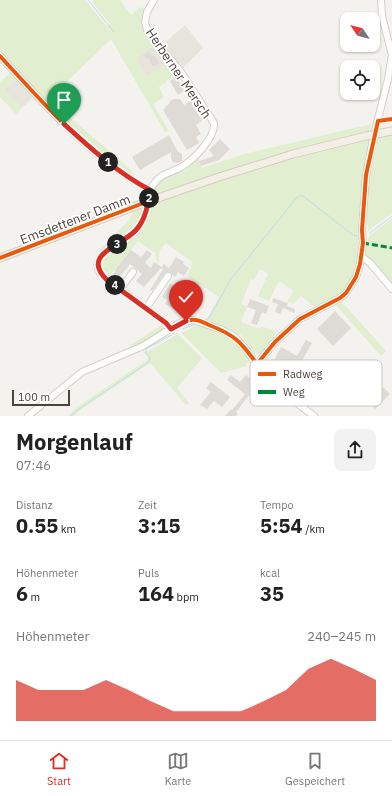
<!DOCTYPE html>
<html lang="de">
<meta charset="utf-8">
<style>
body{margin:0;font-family:"IBM Plex Sans",sans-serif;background:#f2f2f2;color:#222;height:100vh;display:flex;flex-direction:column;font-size:15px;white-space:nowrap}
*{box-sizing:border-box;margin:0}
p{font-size:13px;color:#767676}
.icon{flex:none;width:22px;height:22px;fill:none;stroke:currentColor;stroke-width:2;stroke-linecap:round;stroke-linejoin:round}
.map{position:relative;height:416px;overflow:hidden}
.details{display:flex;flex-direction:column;background:#fff;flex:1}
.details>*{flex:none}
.needle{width:26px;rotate:305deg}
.controls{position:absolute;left:340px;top:12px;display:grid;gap:8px}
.controls a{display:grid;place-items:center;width:40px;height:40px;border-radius:8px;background:#fff;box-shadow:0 1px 3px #0004;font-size:20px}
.scale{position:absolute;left:12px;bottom:10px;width:58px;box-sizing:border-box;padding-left:4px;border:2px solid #4b4439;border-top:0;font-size:11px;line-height:14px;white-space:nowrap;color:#4b4439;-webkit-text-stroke:3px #fff;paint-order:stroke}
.pin{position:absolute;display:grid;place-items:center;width:34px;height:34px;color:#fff;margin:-41px -17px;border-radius:50% 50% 50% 0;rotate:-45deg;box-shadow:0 0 4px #0007}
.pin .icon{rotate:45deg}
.km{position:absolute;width:20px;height:20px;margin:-10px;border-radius:50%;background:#222;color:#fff;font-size:11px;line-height:20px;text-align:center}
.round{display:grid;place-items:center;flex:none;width:42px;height:42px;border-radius:8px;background:#f2f2f2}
.summary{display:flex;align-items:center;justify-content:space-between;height:68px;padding:0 16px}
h1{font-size:22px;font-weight:700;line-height:30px}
.metrics{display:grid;grid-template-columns:repeat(3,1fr);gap:6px;height:68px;padding:4px 16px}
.metrics div{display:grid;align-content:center}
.metrics b{font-size:20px;font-weight:700}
.metrics small{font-size:11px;font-weight:400}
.metrics p{font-size:11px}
.chart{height:112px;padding:8px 16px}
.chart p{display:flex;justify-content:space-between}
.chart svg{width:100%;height:72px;margin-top:4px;fill:#d93025;opacity:.7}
.dock{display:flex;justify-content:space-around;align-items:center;height:56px;border-top:1px solid #e0e0e0;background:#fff;font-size:11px;color:#767676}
.dock a{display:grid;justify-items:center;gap:2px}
.dock .active{color:#d93025}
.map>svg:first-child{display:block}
</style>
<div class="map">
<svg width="392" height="416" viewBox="0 0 392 416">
<rect width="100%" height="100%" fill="#f4f2ee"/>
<path fill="#e7e4dc" d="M185,25L203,48L182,69L162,45Z
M155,45L169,62L147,76L136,58Z
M17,78L34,96L22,108L4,90Z"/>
<path fill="#e1eecf" d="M0,0H85L107,26L110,24L92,2L94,0H120L131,15L141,7L145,9C139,26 145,32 155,45L136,58L147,76L169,62L179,74L167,80V82L159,87L164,97L153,104L169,131L165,132L111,39L49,99L130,169L138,181L97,152L42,100L0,53Z
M11,72L17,78L4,90L22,108L16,114L0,97V82Z
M371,124L370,147L359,242C360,277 346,295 315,308L301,296L293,304L287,301L294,291L279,281L269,301L258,296L268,274L262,270H259L254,280L251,279L241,304L247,307L241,322L260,329L261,326L277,332C271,341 267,355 255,354L241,335L204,319L208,317L219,297L187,276L192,264V262L166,243L160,250L158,264L155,256L156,254L138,241L108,278L102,272L100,261L103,257L100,250L130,219L132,212L149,206L150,196L158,183L168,176L186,170L198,157L202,168L244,154Z
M392,135V213L368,231C364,200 371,169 376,139Z
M392,218V286L365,255L369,236Z
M341,301L386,351L381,356L335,304Z
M163,324L164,330L162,333L138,345L129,346Z
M199,324C224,334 235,339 250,361L246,364L247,366L221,373L181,333Z
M178,334L202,358L177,388L189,403L186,405L150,363L80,410L74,416H68L77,407L147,360L148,358L143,351L147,352Z"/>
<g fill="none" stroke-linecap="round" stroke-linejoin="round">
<path stroke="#c0ddf1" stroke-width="1" d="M88,0L114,32
M370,233L392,216
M206,320L209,318L231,279L298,196H303L353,235L357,236
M182,329L196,324
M71,416L79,409L149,362L150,358L146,353V349L175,333"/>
</g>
<path fill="#dedbd6" d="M149,52L152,56L154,55L159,63L153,66L148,58L146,59L144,55Z
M177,77L184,91L178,95L170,81Z
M174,99H180L184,105L193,99L195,102L192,104L202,121L196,125L201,134L196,137L199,143L187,150L163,110L166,108L165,107L169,104L170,101Z
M169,135L178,152L182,154V161L178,163L173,162L171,158V152L140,170L132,157Z
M220,139L230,149L219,160L201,166L199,161L214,156L209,150Z
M131,250L141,257L147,250L152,254L145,263L151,268L154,262L162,267L144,287L136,281L142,274L130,264L119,278L120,280L118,281L111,276L116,271L115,270Z
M176,257L184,262L183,264L189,268L184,276L178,272L175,277L170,272H166L152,291L150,290L163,269L161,268L164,264L169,268Z
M170,283L176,287L171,294L183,301L177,311L165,304L167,300L162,297Z
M273,298L288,303L287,306L295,309L294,313L283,308L280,314L275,312L278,304L272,302Z
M250,299L269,306L266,314L262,312L257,325L251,323L256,310L247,307Z
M335,311L351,328L333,346L317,329Z
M306,340L312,343L296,371L298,372L297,374L306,380L302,387L285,377L290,369L274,360L281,347L297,356Z
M231,375L240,382L246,375L265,391L257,401L249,395L236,412L238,414L236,416H225L231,409L232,410L245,394L227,380Z
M211,382L230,397L222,407L214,401L207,409L200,405L211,392L206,388Z
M383,387L390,394L375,409L368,401Z"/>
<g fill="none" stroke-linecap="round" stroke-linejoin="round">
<g stroke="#d2d0cb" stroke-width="8">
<path id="minor" d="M154,0L147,12L145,22L148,33L181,72L214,123C215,138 195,158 183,166C174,172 163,172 156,181C144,195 150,215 136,231C126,241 102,249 98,262C96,270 101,274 107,279L166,323L171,329
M0,56C45,105 90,158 150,190
M361,256L370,263L392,289
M120,289L133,272
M146,308L168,276
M257,364L275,342L300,319L340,298L346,293L356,277L360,264L363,243L362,230L366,175L373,139L388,79L392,55L382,16L381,0
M28,416L82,372L143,346L180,323L193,320L220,329L235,337L246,349L266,379L271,384L314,416"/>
</g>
<g stroke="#d6cebb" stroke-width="9">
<path id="major" d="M382,133L392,131
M158,198L219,177L293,154L366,136
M0,258L141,204"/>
</g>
<use href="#minor" stroke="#fdfdfc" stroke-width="6"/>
<use href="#major" stroke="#f2efe6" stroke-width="7"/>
<g stroke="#d6cebb" stroke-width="9" stroke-linecap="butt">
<path id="major-bridge" d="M366,136L382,133
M141,204L158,198"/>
</g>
<use href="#major-bridge" stroke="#f2efe6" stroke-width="7"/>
<path stroke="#00873e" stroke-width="3" stroke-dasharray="6 3" stroke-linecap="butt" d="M363,243L392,248"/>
<g stroke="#fff" stroke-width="6">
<path id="cycleway" d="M0,56C45,105 90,158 150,190C148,204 146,219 136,230C122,246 80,254 107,279L166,323L171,329C177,325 184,321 191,320C197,319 203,322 209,325C235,335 241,342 257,364L275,342L300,319L340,298L346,293L356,277L360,264L363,243L362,230L366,175L378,121L392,119
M0,258L141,204"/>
</g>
<use href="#cycleway" stroke="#e8590c" stroke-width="4"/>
</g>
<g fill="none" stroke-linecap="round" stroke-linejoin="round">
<g stroke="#fff" stroke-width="8">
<path id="route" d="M64,124C90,148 118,173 150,190C148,204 146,219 136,230C122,246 80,254 107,280L166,323L171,329L186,321"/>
</g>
<use href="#route" stroke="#d93025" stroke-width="5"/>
</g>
<g text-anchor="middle" stroke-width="3.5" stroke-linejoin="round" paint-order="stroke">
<g font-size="13" fill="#4b4439" stroke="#fff">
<text transform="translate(179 73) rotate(56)" y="5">Herberner Mersch</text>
<text transform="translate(75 219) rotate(-21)" y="5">Emsdettener Damm</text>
</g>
</g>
<rect x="250" y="360" width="132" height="46" rx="6" fill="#fff" stroke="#c9c7c4" stroke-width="1"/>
<rect x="258" y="372" width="18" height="4" fill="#e8590c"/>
<rect x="258" y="390" width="18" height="4" fill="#00873e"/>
<g font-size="11" fill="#4b4439">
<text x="283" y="378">Radweg</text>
<text x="283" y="396">Weg</text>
</g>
</svg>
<div class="controls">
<a><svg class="needle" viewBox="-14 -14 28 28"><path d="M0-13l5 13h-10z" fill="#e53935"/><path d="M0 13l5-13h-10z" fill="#767676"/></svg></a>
<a><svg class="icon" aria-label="locate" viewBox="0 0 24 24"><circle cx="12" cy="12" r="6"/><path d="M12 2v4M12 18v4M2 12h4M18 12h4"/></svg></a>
</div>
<div class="scale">100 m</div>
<div class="pin" style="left:64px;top:124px;background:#1e9e55"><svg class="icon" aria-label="arrive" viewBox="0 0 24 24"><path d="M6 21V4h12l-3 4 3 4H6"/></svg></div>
<div class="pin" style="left:186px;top:321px;background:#d93025"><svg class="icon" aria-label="check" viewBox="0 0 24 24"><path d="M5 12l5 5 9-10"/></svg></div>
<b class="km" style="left:108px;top:162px">1</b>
<b class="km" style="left:149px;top:198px">2</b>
<b class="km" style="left:117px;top:244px">3</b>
<b class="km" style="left:115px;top:285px">4</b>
</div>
<section class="details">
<div class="summary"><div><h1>Morgenlauf</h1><p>07:46</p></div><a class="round"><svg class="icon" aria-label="share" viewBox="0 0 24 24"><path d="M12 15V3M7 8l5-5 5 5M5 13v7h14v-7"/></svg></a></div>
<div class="metrics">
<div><p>Distanz</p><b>0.55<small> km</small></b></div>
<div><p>Zeit</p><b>3:15</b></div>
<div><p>Tempo</p><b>5:54<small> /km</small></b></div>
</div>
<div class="metrics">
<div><p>Höhenmeter</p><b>6<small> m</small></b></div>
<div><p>Puls</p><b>164<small> bpm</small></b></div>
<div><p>kcal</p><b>35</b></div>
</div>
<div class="chart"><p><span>Höhenmeter</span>240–245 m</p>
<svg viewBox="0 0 160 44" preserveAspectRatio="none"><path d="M0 44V19L10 25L20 25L30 25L40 19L50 25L60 32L70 38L80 38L90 38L100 38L110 32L120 25L130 12L140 6L150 12L160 19V44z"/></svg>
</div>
</section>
<nav class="dock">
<a class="active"><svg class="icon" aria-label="home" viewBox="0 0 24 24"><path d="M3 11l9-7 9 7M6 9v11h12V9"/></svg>Start</a>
<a><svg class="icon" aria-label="map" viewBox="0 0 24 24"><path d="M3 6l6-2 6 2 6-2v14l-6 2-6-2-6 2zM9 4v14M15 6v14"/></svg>Karte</a>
<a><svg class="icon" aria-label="saved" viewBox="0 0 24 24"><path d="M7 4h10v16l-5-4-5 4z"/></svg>Gespeichert</a>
</nav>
